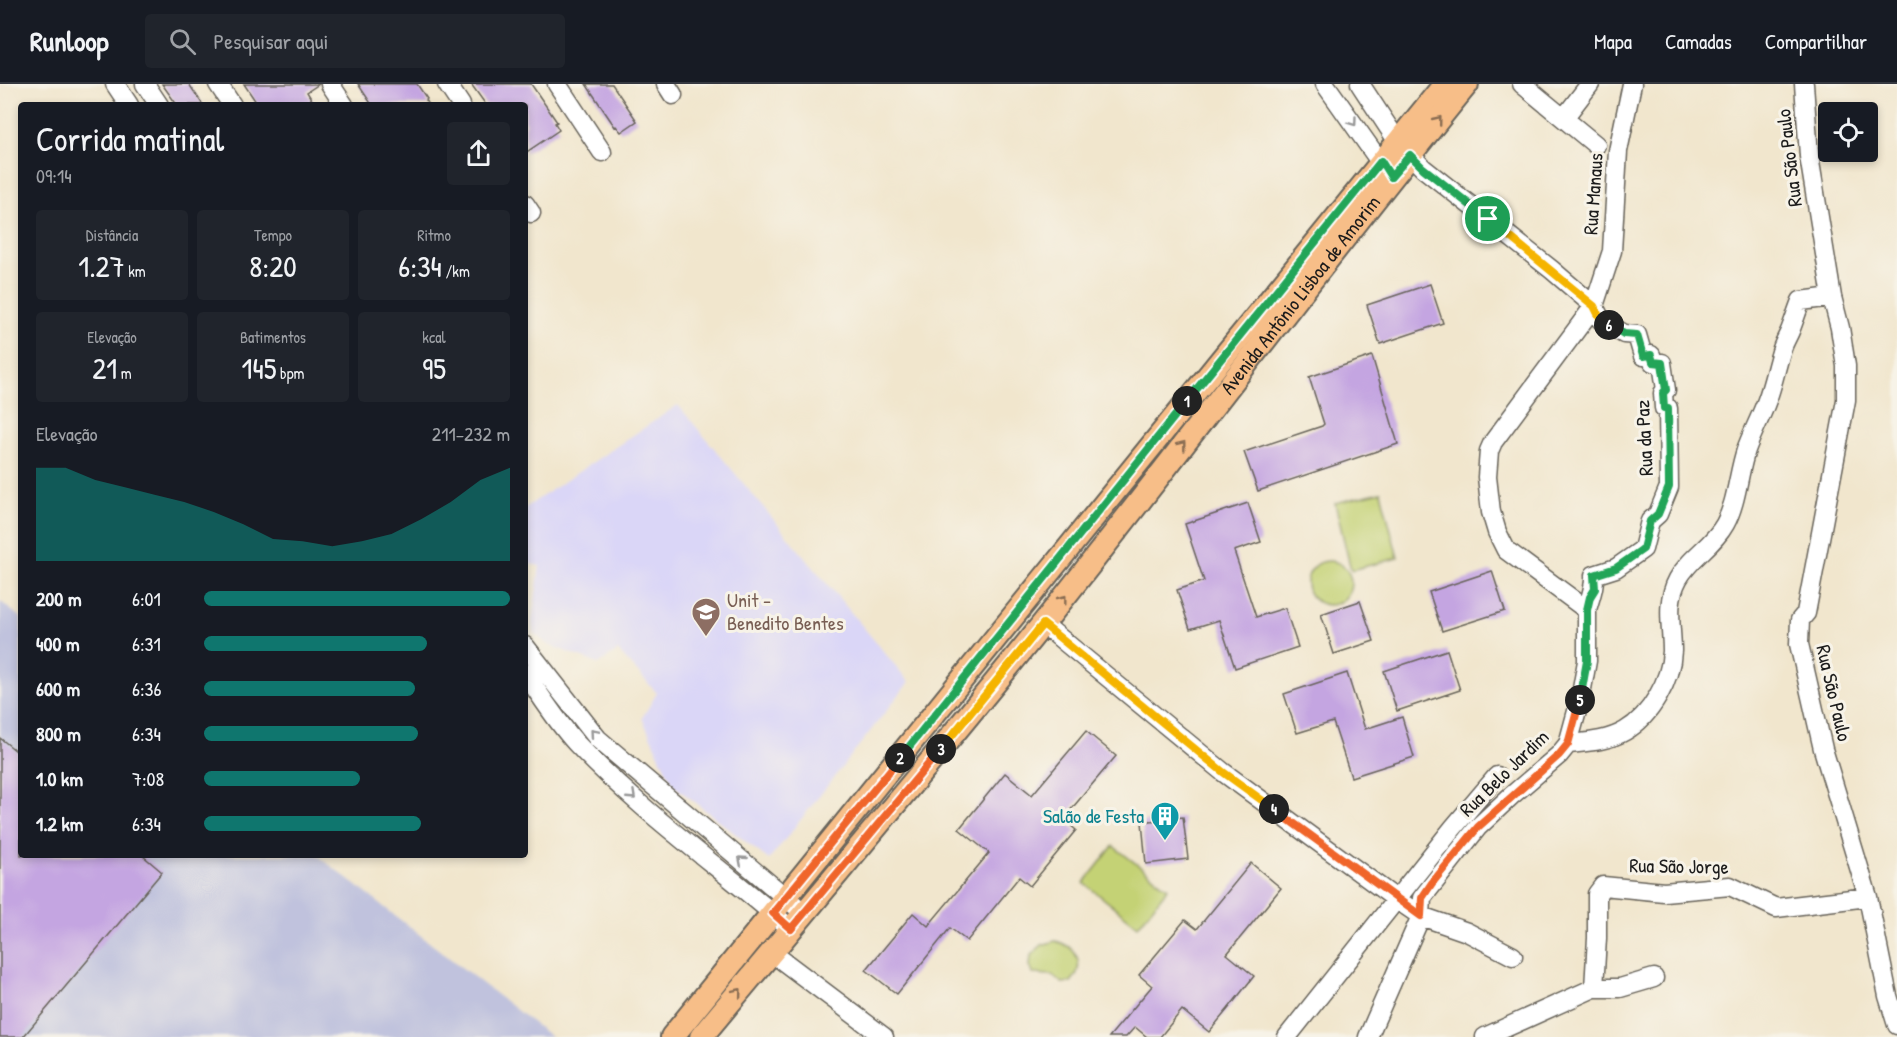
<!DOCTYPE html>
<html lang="pt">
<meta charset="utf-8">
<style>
body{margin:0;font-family:"Patrick Hand",sans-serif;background:#20242c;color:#f1f3f6;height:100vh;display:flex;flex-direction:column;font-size:22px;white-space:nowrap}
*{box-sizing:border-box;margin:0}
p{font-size:20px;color:#9ea1a6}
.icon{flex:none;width:33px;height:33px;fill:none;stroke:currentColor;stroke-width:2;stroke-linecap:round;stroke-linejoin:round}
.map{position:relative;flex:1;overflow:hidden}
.side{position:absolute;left:18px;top:18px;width:510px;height:756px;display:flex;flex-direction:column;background:#171b24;border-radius:6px;box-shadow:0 3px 9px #0003}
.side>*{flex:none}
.fabs{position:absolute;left:1818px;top:18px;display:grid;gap:12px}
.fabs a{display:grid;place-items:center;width:60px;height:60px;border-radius:6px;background:#171b24;box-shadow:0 3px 9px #0003;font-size:30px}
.pin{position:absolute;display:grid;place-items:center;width:51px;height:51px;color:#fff;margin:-26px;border:3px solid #fff;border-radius:50%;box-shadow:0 2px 6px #0007}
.km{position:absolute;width:30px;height:30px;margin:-15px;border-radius:50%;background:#222;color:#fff;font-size:16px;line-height:30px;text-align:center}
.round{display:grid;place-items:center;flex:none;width:63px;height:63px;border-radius:6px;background:#20242c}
.head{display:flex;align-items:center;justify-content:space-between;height:102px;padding:0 18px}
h1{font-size:33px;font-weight:600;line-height:45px}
.metrics{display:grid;grid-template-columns:repeat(3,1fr);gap:9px;height:102px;padding:6px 18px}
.metrics div{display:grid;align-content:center;border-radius:6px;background:#20242c;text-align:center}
.metrics b{font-size:30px;font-weight:600}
.metrics small{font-size:16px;font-weight:400}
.metrics p{font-size:16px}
.chart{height:168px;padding:12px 18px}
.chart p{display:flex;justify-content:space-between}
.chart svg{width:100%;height:108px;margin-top:6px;fill:#0f766e;opacity:.7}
ul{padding:0 18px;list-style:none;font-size:20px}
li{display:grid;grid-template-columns:96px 72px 1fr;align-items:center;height:45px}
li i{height:15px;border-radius:8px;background:#0f766e}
header{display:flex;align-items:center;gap:36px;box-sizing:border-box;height:84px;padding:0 30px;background:#171b24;border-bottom:2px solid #363941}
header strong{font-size:28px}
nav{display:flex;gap:33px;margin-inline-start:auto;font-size:21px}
.search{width:420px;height:54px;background:#20242c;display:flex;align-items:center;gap:15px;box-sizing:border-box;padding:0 21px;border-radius:6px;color:#9ea1a6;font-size:22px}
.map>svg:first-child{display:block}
</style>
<header>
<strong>Runloop</strong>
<div class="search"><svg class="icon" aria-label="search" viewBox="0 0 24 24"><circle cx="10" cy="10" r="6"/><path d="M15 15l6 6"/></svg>Pesquisar aqui</div>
<nav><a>Mapa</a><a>Camadas</a><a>Compartilhar</a></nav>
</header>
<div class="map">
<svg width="1897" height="953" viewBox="0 0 1897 953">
<rect width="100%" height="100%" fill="#f7f3e8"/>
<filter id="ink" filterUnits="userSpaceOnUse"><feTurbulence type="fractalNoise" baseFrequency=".0167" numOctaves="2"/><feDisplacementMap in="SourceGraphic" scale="12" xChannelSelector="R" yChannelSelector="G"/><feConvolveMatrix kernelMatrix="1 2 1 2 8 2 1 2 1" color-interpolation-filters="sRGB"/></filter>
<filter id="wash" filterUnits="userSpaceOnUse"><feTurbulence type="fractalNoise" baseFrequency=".008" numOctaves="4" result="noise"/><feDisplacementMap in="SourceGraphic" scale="24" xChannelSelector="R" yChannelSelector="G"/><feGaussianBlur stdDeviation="1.35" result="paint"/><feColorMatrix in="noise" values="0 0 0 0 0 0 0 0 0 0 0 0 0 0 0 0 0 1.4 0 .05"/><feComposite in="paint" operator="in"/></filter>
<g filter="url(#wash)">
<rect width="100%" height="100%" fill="#f1e6cd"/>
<path fill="#dad6f7" d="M678,321L909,598L769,776L673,701L642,634L657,609L618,567L598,580L547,560L533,548L532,537L540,482L525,479V424Z"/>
<path fill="#c0c2dd" d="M0,517L21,534V771H317L551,953H0Z"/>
<path fill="#c4d274" stroke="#707748" stroke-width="1.5" d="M1381,408L1398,474L1351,486L1335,419Z
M1307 499a22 22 0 1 1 44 0a22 22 0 1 1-44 0Z
M1113,762L1168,804L1138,842L1084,799Z
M1055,857C1077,862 1086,881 1071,898L1062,899L1052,891L1033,890L1030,882L1031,871L1042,861Z"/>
<g id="blocks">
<path fill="#c4a5e1" d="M162,0H189L203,21H177Z
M244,0H319L307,8L315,21H258Z
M358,0H417L427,15L426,16L429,21H372Z
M471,0H531L557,38L555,39L559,46L525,69V21H486Z
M586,0H612L637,37L621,48L616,42L615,43Z
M1430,200L1443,239L1380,260L1367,221Z
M1372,272L1398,360L1258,407L1244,368L1322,342L1324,340L1309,293Z
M1248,419L1261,458L1234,467L1256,533L1285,524L1298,563L1235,584L1219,536L1190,545L1177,506L1204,497L1185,440Z
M1492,487L1505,527L1442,547L1429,508Z
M1360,517L1374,557L1334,570L1321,530Z
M1447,566L1460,606L1397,627L1384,587Z
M1347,589L1365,645L1402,633L1414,673L1351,693L1333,638L1297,649L1284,610Z
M1086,647L1116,672L1063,735L1076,746L1030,802L1019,793L967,857L950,844L897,910L866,886L913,829L928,842L989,769L959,745L1005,689L1032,711Z
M0,654L21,671V771H142L162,788L23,953H0Z
M1183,733L1188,775L1146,780L1142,738Z
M1251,779L1281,804L1227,870L1254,892L1228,925L1209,948L1182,926L1160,953H1147L1135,943L1126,953H1109L1152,902L1139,891L1185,836L1197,845Z"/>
</g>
</g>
<g filter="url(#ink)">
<use href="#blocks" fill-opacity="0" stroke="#67635a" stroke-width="1.5"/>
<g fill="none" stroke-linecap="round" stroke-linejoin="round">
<g stroke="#67635a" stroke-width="21">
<path id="minor" d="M115,0L129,21
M145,0L159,21
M218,0L232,21
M330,0L344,21
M447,0L461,21
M557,0L602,68
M666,0L673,11
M1325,0L1388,89
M1360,0L1398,58L1423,84L1552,186L1594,222L1601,236L1624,250L1637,251L1643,272L1651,271L1653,278L1662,279L1666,306L1663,309L1664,324H1668L1669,403L1658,430L1650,437L1643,465L1616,484L1594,491C1595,504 1590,513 1587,526
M1522,0L1596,61
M1804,0L1809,72L1832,213L1840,244L1846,282V316L1806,529L1800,536L1799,560L1823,665L1868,813L1888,912L1897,941
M1564,34L1590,0
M525,120L531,129
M1043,540L1223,688L1396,815L1421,832L1467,848L1513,872
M525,562L598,655L804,829
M525,589C541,613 557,638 576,659C641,728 720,783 791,845
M1568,660C1588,658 1608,657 1625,647C1651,632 1671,596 1672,567C1672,542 1665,519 1678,495C1689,474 1713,462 1725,440C1737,418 1738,390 1746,366C1752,349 1761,333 1767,316C1773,300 1776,284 1781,268C1783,260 1787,254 1790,247C1794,237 1797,227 1801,217L1832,213
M771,868L884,953
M1594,904L1597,854V810L1603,802L1664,808L1730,802L1776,824L1868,813
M1287,953L1453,744L1497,692
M1368,953L1421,832L1422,814L1478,743L1511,712L1559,671L1568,660L1580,616L1587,577V526L1506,466L1497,448L1491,428L1487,393L1489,367L1493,358L1594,222L1612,167L1618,67L1632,0
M1485,953L1594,904H1620L1654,894"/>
</g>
<g stroke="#67635a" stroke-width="26">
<g id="major">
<path d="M672,953L1445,0"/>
<path id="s1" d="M701,953C815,816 930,680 1042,541C1185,362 1322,178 1467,0"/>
</g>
</g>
<use href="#minor" stroke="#fff" stroke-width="18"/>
<use href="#major" stroke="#f7be88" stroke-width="22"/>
</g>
<defs><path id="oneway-chevron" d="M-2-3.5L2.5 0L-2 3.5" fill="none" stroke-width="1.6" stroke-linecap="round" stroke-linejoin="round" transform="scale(1.5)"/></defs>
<g stroke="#8a6d52">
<use href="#oneway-chevron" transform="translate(1438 36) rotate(-51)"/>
<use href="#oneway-chevron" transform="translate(1182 361) rotate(-52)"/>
<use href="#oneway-chevron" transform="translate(1063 515) rotate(-52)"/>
<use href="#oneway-chevron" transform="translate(738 908) rotate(-50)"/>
</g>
<g stroke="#999">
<use href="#oneway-chevron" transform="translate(1353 38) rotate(54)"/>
<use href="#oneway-chevron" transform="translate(594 649) rotate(-131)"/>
<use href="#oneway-chevron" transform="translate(632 712) rotate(43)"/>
<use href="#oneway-chevron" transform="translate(742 776) rotate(-139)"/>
</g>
</g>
<g fill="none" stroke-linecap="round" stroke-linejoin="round" filter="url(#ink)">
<g stroke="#fff" stroke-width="12">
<path id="split-1" d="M1187,317L1381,77L1391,93L1410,71L1423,84L1488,135"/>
</g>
<g stroke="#fff" stroke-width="12">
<path id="split-2" d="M900,674L1187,317"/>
</g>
<g stroke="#fff" stroke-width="12">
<path id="split-3" d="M900,674L773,829L791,845L941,665"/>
</g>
<g stroke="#fff" stroke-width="12">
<path id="split-4" d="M941,665L1043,540L1223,688L1274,725"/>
</g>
<g stroke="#fff" stroke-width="12">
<path id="split-5" d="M1274,725L1421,832L1422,814L1432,799L1478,743L1559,671L1568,660L1580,616"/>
</g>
<g stroke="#fff" stroke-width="12">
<path id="split-6" d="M1580,616L1587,577V526L1590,513L1595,505L1594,491L1616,484L1643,465L1650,437L1658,430L1669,403L1668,324H1664L1663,309L1666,306L1662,279L1653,278L1651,271L1643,272L1637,251L1624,250L1609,241"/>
</g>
<g stroke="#fff" stroke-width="12">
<path id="split-7" d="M1488,135L1594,222L1601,236L1609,241"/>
</g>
<use href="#split-1" stroke="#22a559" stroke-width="8"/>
<use href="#split-2" stroke="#22a559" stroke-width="8"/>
<use href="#split-3" stroke="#f0652b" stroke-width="8"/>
<use href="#split-4" stroke="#f5b400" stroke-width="8"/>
<use href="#split-5" stroke="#f0652b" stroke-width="8"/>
<use href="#split-6" stroke="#22a559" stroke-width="8"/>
<use href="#split-7" stroke="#f5b400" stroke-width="8"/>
</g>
<defs>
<g id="university-pin" transform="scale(1.5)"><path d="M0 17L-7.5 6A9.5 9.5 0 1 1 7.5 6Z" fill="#8d6e63" stroke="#f7f3e8"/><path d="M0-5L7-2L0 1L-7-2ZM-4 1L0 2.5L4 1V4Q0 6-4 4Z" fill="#fff"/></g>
<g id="building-pin" transform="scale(1.5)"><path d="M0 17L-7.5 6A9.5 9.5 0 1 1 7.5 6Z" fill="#0f9aa8" stroke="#f7f3e8"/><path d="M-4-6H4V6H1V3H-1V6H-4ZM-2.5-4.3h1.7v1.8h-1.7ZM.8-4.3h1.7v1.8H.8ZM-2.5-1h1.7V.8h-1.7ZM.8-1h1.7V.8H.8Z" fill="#fff"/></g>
</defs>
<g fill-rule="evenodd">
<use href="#university-pin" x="706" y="528"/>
<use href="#building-pin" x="1165" y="732"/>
</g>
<g text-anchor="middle" stroke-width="6" stroke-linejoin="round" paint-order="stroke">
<g font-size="20" fill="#1c1c1c" stroke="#f7f3e8">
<text transform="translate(1789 74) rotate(-97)" y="7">Rua São Paulo</text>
<text transform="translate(1593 110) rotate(-86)" y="7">Rua Manaus</text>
<text dy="7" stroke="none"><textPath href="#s1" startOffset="954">Avenida Antônio Lisboa de Amorim</textPath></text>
<text transform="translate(1644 354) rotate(-93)" y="7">Rua da Paz</text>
<text transform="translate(1834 609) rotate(77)" y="7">Rua São Paulo</text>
<text transform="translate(1504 689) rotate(-44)" y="7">Rua Belo Jardim</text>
<text transform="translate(1679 782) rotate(1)" y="7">Rua São Jorge</text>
</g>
<g font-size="20" fill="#785e54" stroke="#f7f3e8" text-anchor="start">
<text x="727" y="523">Unit -<tspan x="727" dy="23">Benedito Bentes</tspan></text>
</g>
<g font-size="20" fill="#0d838f" stroke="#f7f3e8" text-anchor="end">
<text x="1144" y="739">Salão de Festa</text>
</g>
</g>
</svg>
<div class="fabs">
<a><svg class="icon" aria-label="locate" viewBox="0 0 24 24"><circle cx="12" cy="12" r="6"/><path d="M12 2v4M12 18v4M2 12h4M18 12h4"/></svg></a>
</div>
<div class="pin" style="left:1488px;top:135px;background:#1e9e55"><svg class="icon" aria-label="arrive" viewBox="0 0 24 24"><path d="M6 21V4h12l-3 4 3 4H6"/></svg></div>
<b class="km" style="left:1187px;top:317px">1</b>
<b class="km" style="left:900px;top:674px">2</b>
<b class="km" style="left:941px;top:665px">3</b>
<b class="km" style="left:1274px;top:725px">4</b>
<b class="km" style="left:1580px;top:616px">5</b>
<b class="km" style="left:1609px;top:241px">6</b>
<section class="side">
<div class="head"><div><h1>Corrida matinal</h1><p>09:14</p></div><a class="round"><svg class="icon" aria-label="share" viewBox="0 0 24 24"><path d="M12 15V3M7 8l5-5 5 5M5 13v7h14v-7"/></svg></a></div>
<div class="metrics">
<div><p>Distância</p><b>1.27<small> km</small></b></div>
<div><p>Tempo</p><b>8:20</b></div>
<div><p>Ritmo</p><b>6:34<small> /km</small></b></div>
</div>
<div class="metrics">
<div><p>Elevação</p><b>21<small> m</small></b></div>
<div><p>Batimentos</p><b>145<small> bpm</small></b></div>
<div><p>kcal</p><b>95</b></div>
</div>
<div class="chart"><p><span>Elevação</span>211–232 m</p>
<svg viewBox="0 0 160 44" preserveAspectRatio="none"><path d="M0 44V6L10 6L20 11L30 14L40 17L50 20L60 24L70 29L80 35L90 36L100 38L110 36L120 33L130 27L140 20L150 11L160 6V44z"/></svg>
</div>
<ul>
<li><b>200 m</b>6:01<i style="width:100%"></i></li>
<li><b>400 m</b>6:31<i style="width:73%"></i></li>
<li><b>600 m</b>6:36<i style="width:69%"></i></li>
<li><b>800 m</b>6:34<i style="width:70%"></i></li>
<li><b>1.0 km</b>7:08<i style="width:51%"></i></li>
<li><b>1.2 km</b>6:34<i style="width:71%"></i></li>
</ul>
</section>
</div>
